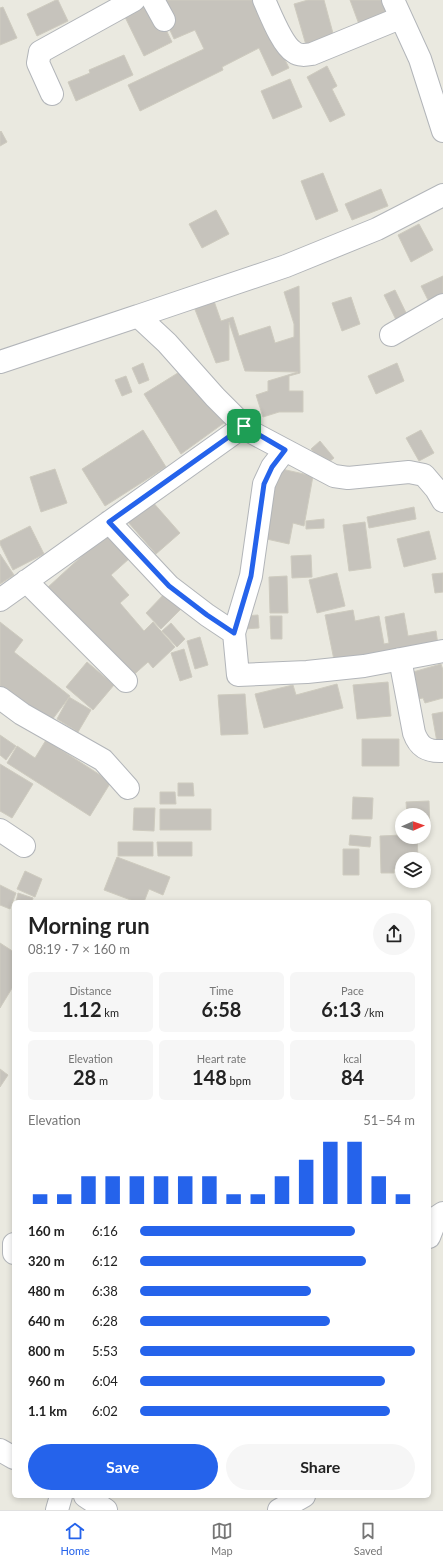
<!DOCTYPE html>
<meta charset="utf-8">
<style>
body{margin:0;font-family:Lato,sans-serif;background:#f6f6f6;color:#222;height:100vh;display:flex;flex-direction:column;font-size:15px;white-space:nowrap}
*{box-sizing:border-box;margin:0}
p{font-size:13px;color:#767676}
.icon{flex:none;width:22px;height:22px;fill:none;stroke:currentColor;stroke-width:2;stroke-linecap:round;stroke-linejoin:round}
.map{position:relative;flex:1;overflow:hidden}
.details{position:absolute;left:12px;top:900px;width:419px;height:598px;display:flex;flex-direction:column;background:#fff;border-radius:6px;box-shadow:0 2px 6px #0003}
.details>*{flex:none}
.needle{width:26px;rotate:88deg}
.buttons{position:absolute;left:395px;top:808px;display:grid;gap:8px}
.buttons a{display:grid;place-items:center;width:36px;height:36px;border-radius:50%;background:#fff;box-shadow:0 2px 6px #0003;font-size:20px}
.pin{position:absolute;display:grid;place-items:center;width:34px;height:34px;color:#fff;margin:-17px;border-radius:8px;box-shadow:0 2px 6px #0006}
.round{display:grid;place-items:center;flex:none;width:42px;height:42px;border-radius:21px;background:#f6f6f6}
.head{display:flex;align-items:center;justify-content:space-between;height:68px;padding:0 16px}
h1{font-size:22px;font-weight:700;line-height:30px}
.figures{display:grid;grid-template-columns:repeat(3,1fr);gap:6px;height:68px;padding:4px 16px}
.figures div{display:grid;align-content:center;border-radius:6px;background:#f6f6f6;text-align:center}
.figures b{font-size:20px;font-weight:700}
.figures small{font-size:11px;font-weight:400}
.figures p{font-size:11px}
.chart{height:112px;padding:8px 16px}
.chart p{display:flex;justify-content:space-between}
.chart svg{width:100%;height:72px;margin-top:4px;stroke:#2563eb;stroke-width:6}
.primary-button{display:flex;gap:8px;margin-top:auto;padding:8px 16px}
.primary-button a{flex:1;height:46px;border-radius:24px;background:#2563eb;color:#fff;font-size:16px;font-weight:700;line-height:46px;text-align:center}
.primary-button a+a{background:#f6f6f6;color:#222}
ul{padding:0 16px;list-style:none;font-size:13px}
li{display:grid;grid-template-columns:64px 48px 1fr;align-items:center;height:30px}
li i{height:10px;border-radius:5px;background:#2563eb}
.tabs{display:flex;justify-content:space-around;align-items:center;height:56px;border-top:1px solid #e0e0e0;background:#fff;font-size:11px;color:#767676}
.tabs a{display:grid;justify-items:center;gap:2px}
.tabs .selected{color:#2563eb}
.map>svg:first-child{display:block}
</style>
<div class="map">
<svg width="443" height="1510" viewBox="0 0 443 1510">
<rect width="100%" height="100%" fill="#eae9e0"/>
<path fill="#c6c3bc" stroke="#cecbbf" d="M56,0H58L68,21L37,36L27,14Z
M156,0H256L289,68L272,76L259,48L222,67L223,70L140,111L128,85L204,49L195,30L174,39Z
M308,0H324L334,37L306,45L294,4Z
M350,0H382L388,16L360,27Z
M152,1L172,42L144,56L124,15Z
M3,7L17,38L0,45V8Z
M124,55L133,75L76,101L68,82L90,73L89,70Z
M327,66L337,86L332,89L345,115L330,122L307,77Z
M290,79L302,107L273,119L261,91Z
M1,131L7,142L0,146V132Z
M323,173L338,211L316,220L301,181Z
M381,189L388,206L352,220L345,204Z
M216,210L229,234L202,248L189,224Z
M419,224L433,250L411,262L398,235Z
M443,276V300L431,306L421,286Z
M299,286L300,373L289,376V391H303V412H279L263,417L256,395L268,391V381L298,372L245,371L229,322V360L216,363L194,307L214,301L221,321L233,317L239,336L270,326L275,343L294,337V324L284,292Z
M395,290L409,319L398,324L384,295Z
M351,297L360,324L342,331L332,303Z
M143,363L149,380L139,384L132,368Z
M397,363L404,381L376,394L368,376Z
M181,371L228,420L181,454L144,394Z
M126,376L132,392L122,396L115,380Z
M143,430L166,467L105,506L82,469Z
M421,430L434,453L419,461L406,438Z
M320,441L334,458L324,466L311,449Z
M277,468L313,476L304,526L293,523L289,544L262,538Z
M55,469L67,503L41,512L30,477Z
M151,500L180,533L156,554L127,521Z
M414,507L416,519L369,528L367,517Z
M324,519V528L306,529V521Z
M365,522L371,568L349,571L343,525Z
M30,526L44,554L13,570L0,544V541Z
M429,531L436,559L404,567L397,539Z
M107,533L130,558L111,575L129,595L120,603L144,631L153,622L175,647L153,668L148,662L129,679L47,588Z
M0,554L14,575L0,584Z
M311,555L312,577L292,578L291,556Z
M337,573L345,606L317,613L309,580Z
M443,573V592L435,593L432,574Z
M287,576L288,613H270L269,577Z
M167,591L183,607L161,629L146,613Z
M353,610L355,621L379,616L384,644L389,643L385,617L404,613L408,636L436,631L438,645L335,665L325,615Z
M258,615L259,628L244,629L243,616Z
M270,616H282V639H271Z
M0,622L23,640L14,652L70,696L49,724L0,686Z
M171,623L185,639L177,647L162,631Z
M200,637L208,665L195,669L187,641Z
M184,649L192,677L180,681L171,653Z
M87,662L114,685L93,710L66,687Z
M441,664L443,670V698L425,703L423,698L413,700L406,674Z
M388,682L391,716L357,719L353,685Z
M337,684L343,708L264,728L255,694L293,685L296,695Z
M245,694L248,734L221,735L218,695Z
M69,697L91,710L78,732L57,719Z
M443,712V747L438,748L432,714Z
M0,735L16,746L6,760L0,755Z
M362,739H399V766H362Z
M46,740L111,782L90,816L7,763L17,746L35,758Z
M0,764L33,784L12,818L0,811Z
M178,783H193L194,796H178Z
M160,792H175L176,804H160Z
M353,797L373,798L372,819H352Z
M429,801L430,831H424V815H407L406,802Z
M134,808H155L154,831L133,830Z
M160,809H211V830H160Z
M350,835L371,837L370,847L349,845Z
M402,835V837H417L418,859H402V869H394V873H381L380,836Z
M118,842H153V856H118Z
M157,842H192V856H158Z
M343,849H359V875H343Z
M117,857L170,877L163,895L149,889L144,902H136L104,890Z
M25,871L42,879L35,897L17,889Z
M0,885L16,893L10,909L0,905Z
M18,893L33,898L32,902H16Z
M0,943L14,952V985L0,1008Z
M0,1069L8,1075L0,1087Z"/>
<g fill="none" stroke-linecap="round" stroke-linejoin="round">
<g stroke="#b2b5b9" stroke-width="24">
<path id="minor" d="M153,0L164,20
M264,0C270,13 282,45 294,52C299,56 306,55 312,54L400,18
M393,0L420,59L443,131
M52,94L38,63L40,52L134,0
M138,316L286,266L377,229L443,195
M391,335L443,305
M0,362L138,316L167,343L215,397L244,426L253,433L334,476L348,478L409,472L424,475L436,489L443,501
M285,450L272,467L264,484L251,576L234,633L238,675L307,672L364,666L443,651
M109,522L169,586L207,615L234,633
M26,581L126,681
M0,600L244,426
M400,659L414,733C419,747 427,752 443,751
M0,698L22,714L103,760L128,788
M0,830L24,846
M429,1237L437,1217L443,1213
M14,1244V1253
M0,1450L14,1458
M85,1496L106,1510
M57,1510L61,1496
M279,1510L304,1496"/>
</g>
<use href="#minor" stroke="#fff" stroke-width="22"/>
</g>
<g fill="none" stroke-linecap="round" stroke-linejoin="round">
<g stroke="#fff" stroke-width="8">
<path id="route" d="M244,426L285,450L272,467L264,484L251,576L234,633L207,615L169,586L109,522Z"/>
</g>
<use href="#route" stroke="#2563eb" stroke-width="5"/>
</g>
</svg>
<div class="buttons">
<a><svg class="needle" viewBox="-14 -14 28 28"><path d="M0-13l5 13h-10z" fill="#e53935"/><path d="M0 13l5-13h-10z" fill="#767676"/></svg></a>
<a><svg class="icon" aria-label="layers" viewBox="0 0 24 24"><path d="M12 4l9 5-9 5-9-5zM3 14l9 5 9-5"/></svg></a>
</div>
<div class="pin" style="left:244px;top:426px;background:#1e9e55"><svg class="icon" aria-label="arrive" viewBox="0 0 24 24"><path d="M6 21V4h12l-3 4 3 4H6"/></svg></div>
<section class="details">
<div class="head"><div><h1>Morning run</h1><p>08:19 · 7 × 160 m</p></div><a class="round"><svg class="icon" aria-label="share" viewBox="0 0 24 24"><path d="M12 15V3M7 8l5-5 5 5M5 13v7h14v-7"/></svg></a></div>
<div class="figures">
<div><p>Distance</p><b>1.12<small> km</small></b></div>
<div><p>Time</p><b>6:58</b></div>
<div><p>Pace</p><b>6:13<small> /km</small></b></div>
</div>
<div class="figures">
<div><p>Elevation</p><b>28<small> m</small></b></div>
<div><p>Heart rate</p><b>148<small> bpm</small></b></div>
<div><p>kcal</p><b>84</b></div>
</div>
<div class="chart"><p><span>Elevation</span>51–54 m</p>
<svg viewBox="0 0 160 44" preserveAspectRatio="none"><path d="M5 44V38M15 44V38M25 44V27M35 44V27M45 44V27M55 44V27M65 44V27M75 44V27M85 44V38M95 44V38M105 44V27M115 44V17M125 44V6M135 44V6M145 44V27M155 44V38"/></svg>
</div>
<ul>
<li><b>160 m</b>6:16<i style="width:78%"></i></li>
<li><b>320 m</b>6:12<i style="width:82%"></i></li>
<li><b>480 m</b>6:38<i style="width:62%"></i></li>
<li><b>640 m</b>6:28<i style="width:69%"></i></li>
<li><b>800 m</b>5:53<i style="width:100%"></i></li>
<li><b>960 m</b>6:04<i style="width:89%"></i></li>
<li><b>1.1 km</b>6:02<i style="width:91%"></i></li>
</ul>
<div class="primary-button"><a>Save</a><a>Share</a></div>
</section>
</div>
<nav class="tabs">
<a class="selected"><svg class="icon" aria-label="home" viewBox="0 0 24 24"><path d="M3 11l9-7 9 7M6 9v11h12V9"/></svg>Home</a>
<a><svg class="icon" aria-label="map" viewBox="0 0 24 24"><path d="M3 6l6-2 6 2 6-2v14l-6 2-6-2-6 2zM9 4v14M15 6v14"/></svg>Map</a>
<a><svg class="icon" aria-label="saved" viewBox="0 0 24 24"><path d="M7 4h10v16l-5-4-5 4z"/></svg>Saved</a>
</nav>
